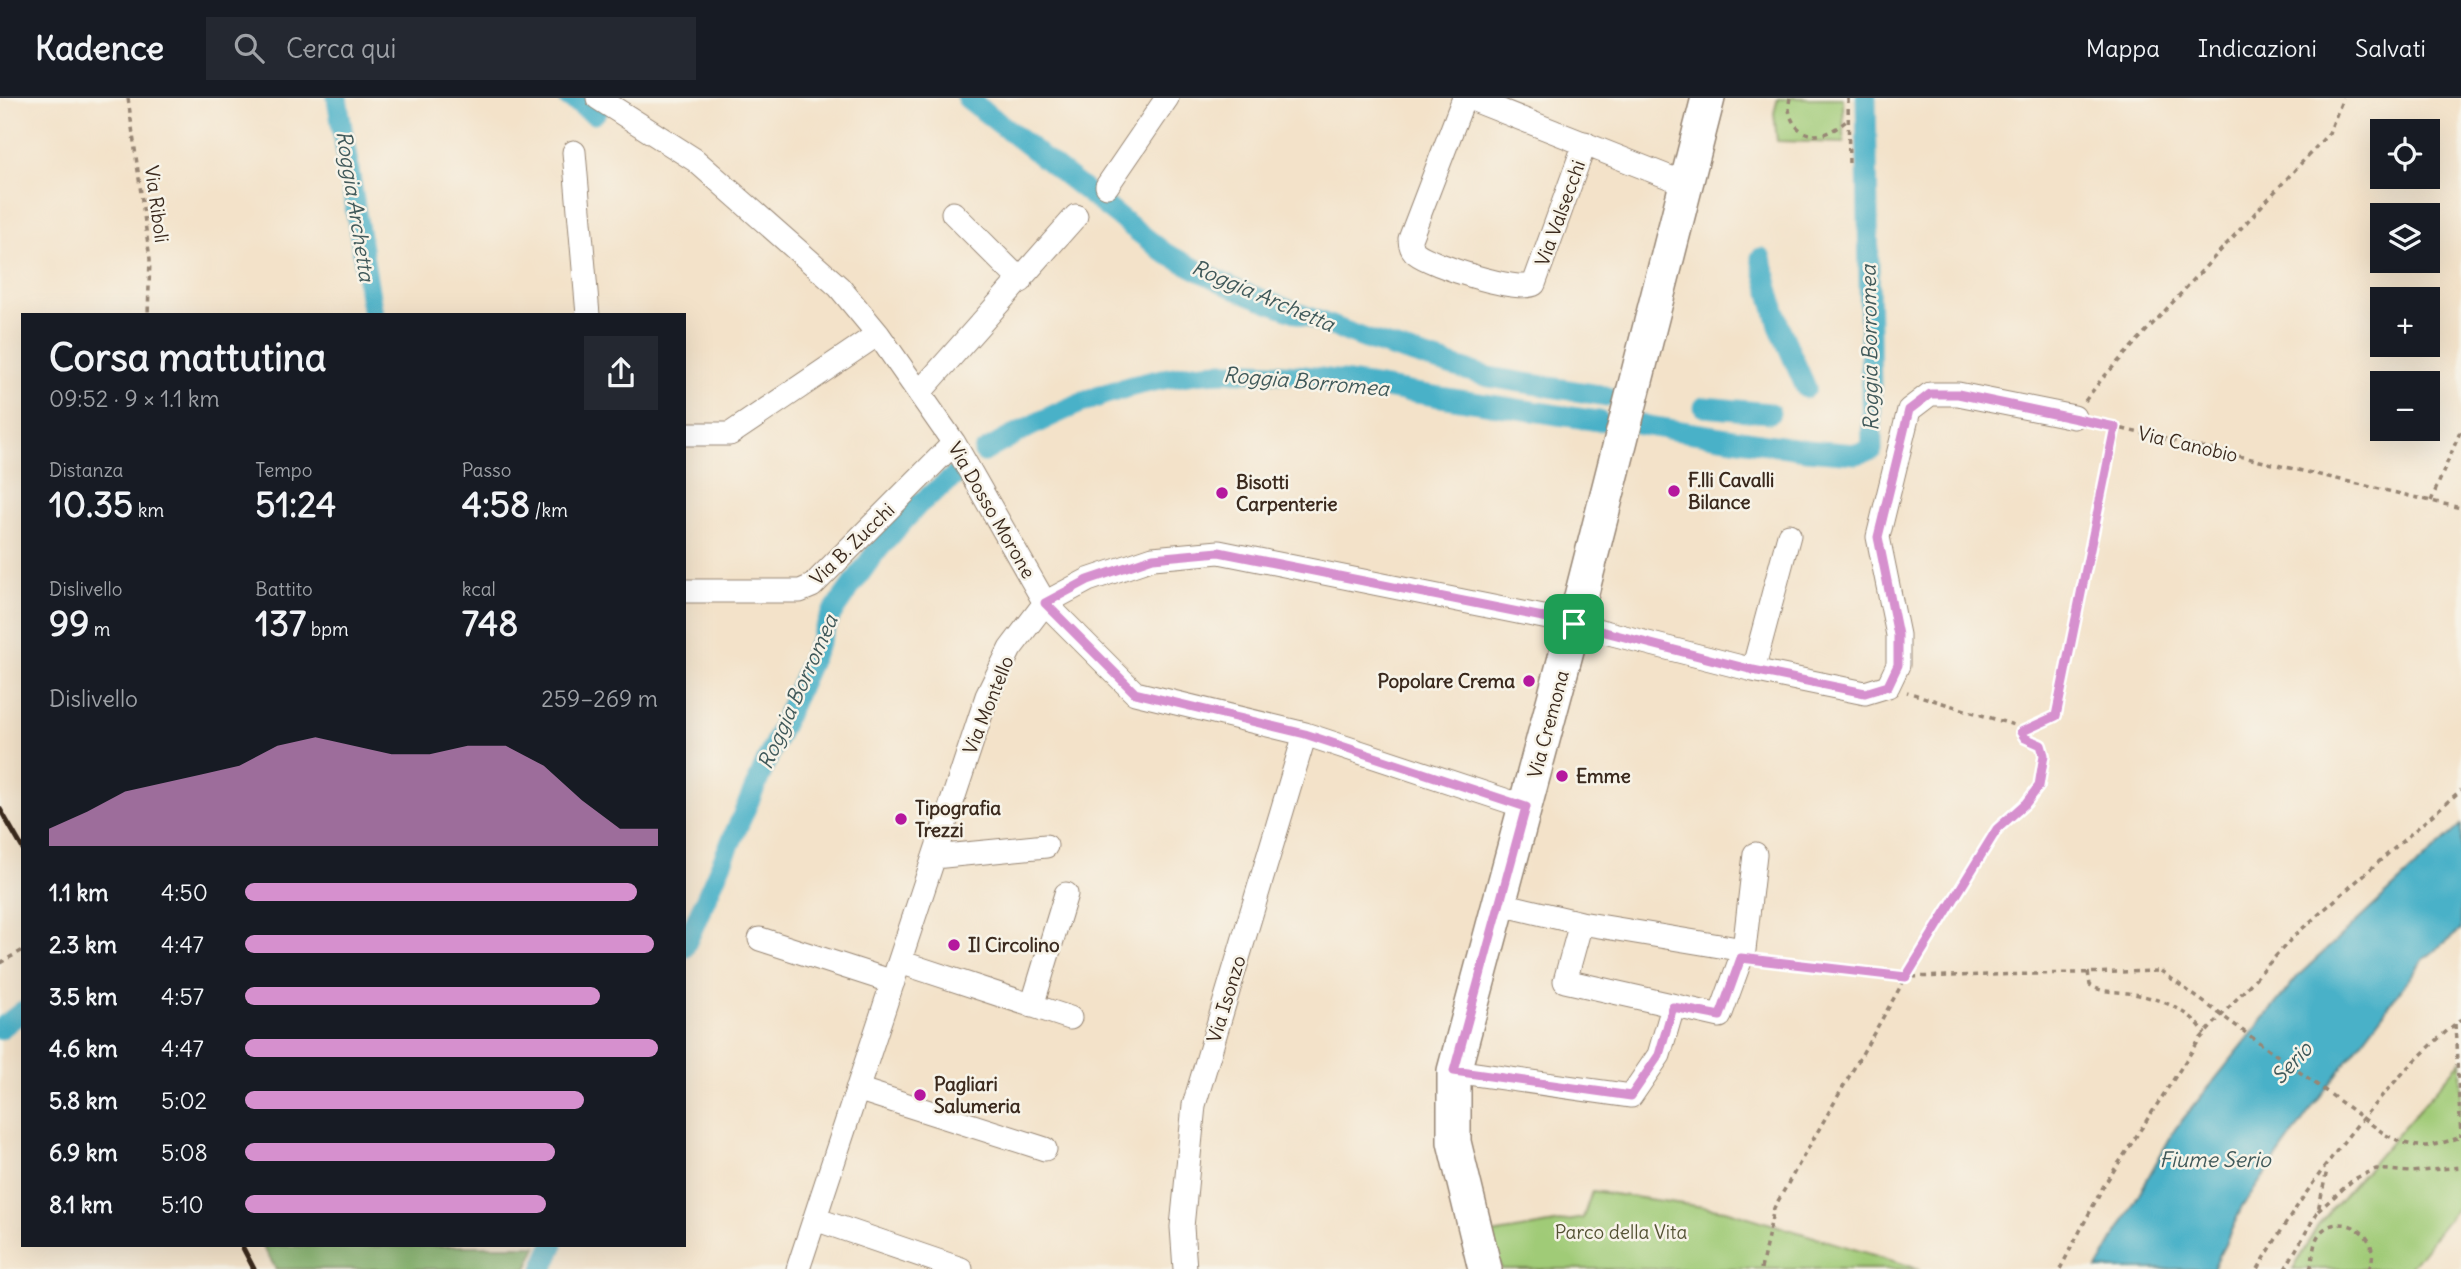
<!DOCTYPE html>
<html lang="it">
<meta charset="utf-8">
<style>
body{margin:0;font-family:Delius,sans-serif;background:#242831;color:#f1f3f6;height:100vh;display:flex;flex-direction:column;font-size:26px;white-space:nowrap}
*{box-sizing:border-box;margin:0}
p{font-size:23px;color:#9ea1a6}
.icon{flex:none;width:38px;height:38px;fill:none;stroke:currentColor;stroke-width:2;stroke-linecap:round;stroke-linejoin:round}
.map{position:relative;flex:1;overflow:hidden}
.panel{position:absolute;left:21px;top:215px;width:665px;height:934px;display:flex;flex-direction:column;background:#171b24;border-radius:0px;box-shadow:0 7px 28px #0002}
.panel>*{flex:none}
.fabs{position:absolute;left:2370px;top:21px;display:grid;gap:14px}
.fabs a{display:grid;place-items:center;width:70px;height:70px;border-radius:0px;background:#171b24;box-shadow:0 7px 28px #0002;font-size:35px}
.pin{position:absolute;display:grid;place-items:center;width:60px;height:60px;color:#fff;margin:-30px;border-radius:14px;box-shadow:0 4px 10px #0006}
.round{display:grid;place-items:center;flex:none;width:74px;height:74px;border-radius:0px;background:#242831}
.overview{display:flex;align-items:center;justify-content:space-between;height:119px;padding:0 28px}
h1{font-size:38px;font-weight:800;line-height:52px}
.stats{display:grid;grid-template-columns:repeat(3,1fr);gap:10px;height:119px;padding:7px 28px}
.stats div{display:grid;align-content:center}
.stats b{font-size:35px;font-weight:800}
.stats small{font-size:19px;font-weight:400}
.stats p{font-size:19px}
.chart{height:196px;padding:14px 28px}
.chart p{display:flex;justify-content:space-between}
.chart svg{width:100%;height:126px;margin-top:7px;fill:#d690ce;opacity:.7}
ul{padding:0 28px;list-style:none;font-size:23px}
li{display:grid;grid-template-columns:112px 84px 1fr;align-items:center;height:52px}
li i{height:18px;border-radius:9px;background:#d690ce}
header{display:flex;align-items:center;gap:42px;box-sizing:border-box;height:98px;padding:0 35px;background:#171b24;border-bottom:2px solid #363941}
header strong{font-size:33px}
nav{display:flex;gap:38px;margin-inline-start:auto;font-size:24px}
.search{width:490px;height:63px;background:#242831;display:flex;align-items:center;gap:18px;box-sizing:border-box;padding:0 24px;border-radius:0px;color:#9ea1a6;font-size:26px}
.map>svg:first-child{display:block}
</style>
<header>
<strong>Kadence</strong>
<div class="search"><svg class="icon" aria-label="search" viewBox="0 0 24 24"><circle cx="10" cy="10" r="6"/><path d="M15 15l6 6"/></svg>Cerca qui</div>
<nav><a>Mappa</a><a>Indicazioni</a><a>Salvati</a></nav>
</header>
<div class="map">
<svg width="2461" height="1171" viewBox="0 0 2461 1171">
<rect width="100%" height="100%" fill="#f7f3e8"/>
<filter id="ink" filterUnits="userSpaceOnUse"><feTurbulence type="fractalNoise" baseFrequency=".0143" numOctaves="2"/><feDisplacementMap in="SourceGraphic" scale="14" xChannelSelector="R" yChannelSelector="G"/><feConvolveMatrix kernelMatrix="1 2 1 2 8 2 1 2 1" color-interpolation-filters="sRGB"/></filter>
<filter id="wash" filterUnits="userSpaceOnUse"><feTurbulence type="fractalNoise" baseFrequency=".00686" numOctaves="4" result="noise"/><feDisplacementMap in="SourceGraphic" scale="28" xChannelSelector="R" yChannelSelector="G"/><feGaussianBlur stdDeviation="1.57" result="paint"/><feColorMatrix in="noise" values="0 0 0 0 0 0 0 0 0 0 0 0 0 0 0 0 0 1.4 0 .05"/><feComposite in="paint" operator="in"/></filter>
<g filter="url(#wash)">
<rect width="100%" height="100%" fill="#f3e2c9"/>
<path fill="#a0cb77" stroke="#6e7a4a" stroke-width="2" d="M1778,0H1843L1844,45L1777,43L1774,15Z
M2461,963V1105L2409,1171H2293L2318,1127Z
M1592,1093L1725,1112L1920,1171H1501L1492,1136L1583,1120Z"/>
<path fill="#80af68" stroke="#5e6c43" stroke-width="2" d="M263,1148H537L527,1171H276Z"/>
<path fill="#49b1c8" stroke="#426e73" stroke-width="2" d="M2461,727V832L2424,861L2313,1008L2242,1109L2213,1171H2097L2175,1031L2298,878Z"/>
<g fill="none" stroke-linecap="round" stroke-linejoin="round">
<path stroke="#49b1c8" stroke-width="21" d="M337,0L373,217
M569,0L594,16L608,0
M967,0L1165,155L1235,191L1371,243L1489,279L1606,298
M1761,160L1779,228L1806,290
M1704,309L1770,315
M1641,327L1807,352L1856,356L1872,352L1866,0
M984,354C1051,315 1108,288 1187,277C1259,267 1338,282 1409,294C1473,304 1536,314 1599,323
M684,850L832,515L875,455L919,406L961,373
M0,931L23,913
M543,1171L553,1148"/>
</g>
</g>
<g filter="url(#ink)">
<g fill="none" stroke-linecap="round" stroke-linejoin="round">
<g stroke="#978674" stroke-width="25">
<path id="street" d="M598,0L695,62L839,189L878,236L954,345L1045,505L1135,595L1305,636L1526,709
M1464,0L1410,141C1410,147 1411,151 1416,155C1431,167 1519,196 1534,186L1585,45
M1469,0L1686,86
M574,54L588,217
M1107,88L1167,0
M953,115L1021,183
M920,294L1076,118
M684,336H730L878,236
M684,493H800L812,488L954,345
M1753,572L1789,437
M934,759L1046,748
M1501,806L1581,825L1744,852
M1581,825L1565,883L1720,918L1744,852L1755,756
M760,841L893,884
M900,864L1070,920
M1032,908L1066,796
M1454,973L1631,998L1659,957L1673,909
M857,991L1045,1051
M815,1121L961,1171
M798,1171L987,598L1010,551L1045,505L1088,482L1153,460L1219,454L1558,522L1753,572L1865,595L1888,588L1898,567V537L1878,439L1909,312L1930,296H1958L2074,319
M1185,1171L1182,1129L1194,1007L1305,636"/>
</g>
<g stroke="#978674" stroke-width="36">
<path id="secondary" d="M1485,1171L1454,1044V973L1574,526L1708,0"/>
</g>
<path stroke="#978674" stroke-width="3.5" stroke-dasharray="5 5" stroke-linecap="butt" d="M128,0L150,161L148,217
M1790,0C1784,24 1805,45 1829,34C1836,31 1842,26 1848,22
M1848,0L1849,68
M2085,303L2101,282L2329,35L2343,0
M2093,324L2461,410
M2431,403L2461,332
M2021,634L2056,618L2115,329
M1763,863L1906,879L2161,873
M0,865L23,852
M2088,874L2090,887C2102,895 2114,893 2128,895C2155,899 2192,911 2205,936
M2455,926L2461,1039
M2386,1037C2419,1053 2427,1050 2461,1039
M2318,1113L2354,1081L2376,1071L2410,1074L2461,1069
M1761,1171L1774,1110L1906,879L1997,731L2026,705L2039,688L2044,657L2041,647L2025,640L2017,628L1907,594
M2060,1171L2103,1089L2200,941L2295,837L2461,692
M2258,1171C2311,1080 2380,988 2461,921
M2285,1171L2318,1113L2327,1072
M2310,1171C2314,1161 2312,1148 2318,1138C2335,1110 2386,1135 2369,1171"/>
<use href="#street" stroke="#fff" stroke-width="23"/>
<use href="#secondary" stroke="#fff" stroke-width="33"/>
<path stroke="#3b2a1e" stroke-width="5" d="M0,711L23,751
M242,1148L254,1171"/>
<path stroke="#978674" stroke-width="3.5" stroke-dasharray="5 5" stroke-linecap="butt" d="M2161,873L2386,1037"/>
</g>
</g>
<g fill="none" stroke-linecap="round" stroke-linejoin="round" filter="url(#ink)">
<g stroke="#fff" stroke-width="14">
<path id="route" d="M1930,296H1958L2115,329L2056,618L2021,634L2025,640L2041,647L2044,657L2039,688L2026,705L1997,731L1906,879L1741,860L1720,918L1673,909L1659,957L1631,998L1454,973L1526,709L1305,636L1135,595L1045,505L1088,482L1153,460L1219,454L1558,522L1753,572L1865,595L1888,588L1898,567V537L1878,439L1909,312Z"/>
</g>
<use href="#route" stroke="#d690ce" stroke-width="9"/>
</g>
<g fill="#b5179e" stroke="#f7f3e8" stroke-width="2.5">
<circle cx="1674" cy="393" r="7"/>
<circle cx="1222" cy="395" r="7"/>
<circle cx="1529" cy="583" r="7"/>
<circle cx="1562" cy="678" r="7"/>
<circle cx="901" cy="721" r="7"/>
<circle cx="954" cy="847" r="7"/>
<circle cx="920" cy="997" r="7"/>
</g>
<g text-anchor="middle" stroke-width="5" stroke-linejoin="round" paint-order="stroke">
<g font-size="19" fill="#3b2a1e" stroke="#f7f3e8">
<text transform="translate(157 106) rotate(82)" y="7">Via Riboli</text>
<text transform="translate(1560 115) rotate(-70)" y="7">Via Valsecchi</text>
<text transform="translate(2188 346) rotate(13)" y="7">Via Canobio</text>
<text transform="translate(992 412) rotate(60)" y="7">Via Dosso Morone</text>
<text transform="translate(852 446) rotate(-44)" y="7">Via B. Zucchi</text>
<text transform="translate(988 607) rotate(-68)" y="7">Via Montello</text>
<text transform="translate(1548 626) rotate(-75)" y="7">Via Cremona</text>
<text transform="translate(1226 901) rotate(-73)" y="7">Via Isonzo</text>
</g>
<g font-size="19" font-weight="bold" fill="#3b2a1e" stroke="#f7f3e8" text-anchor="start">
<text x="1688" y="389">F.lli Cavalli<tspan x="1688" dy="22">Bilance</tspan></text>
<text x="1236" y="391">Bisotti<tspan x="1236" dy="22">Carpenterie</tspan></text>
<text x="1515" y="590" text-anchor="end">Popolare Crema</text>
<text x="1576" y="685">Emme</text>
<text x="915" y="717">Tipografia<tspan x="915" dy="22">Trezzi</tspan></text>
<text x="968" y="854">Il Circolino</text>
<text x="934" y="993">Pagliari<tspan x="934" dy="22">Salumeria</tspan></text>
</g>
<g font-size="19" fill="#545234" stroke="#f7f3e8">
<text x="1621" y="1141">Parco della Vita</text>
</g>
<g font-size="21" font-style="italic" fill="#40595a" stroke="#f7f3e8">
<text transform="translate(355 108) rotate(81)" y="7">Roggia Archetta</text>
<text transform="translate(1263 198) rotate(23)" y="7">Roggia Archetta</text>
<text transform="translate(1870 250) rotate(-91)" y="7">Roggia Borromea</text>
<text transform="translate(1306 284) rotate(5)" y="7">Roggia Borromea</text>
<text transform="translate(798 594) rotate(-66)" y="7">Roggia Borromea</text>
<text transform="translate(2292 965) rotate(-47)" y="7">Serio</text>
<text x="2215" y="1069">Fiume Serio</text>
</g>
</g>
</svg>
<div class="fabs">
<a><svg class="icon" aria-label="locate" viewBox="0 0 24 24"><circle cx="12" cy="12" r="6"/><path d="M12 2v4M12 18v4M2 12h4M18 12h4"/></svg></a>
<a><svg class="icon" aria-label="layers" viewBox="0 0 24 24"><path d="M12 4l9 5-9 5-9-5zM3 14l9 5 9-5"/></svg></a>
<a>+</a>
<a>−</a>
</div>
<div class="pin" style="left:1574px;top:526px;background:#1e9e55"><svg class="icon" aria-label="arrive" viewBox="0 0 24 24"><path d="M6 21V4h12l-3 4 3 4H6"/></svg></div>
<section class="panel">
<div class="overview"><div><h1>Corsa mattutina</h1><p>09:52 · 9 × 1.1 km</p></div><a class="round"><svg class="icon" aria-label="share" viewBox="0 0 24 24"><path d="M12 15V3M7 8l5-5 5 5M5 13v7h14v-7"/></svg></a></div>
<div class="stats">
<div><p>Distanza</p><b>10.35<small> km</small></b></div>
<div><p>Tempo</p><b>51:24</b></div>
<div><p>Passo</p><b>4:58<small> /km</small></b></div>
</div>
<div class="stats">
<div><p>Dislivello</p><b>99<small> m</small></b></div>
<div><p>Battito</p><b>137<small> bpm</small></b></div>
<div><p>kcal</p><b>748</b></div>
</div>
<div class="chart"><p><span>Dislivello</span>259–269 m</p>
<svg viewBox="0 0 160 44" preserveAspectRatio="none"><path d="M0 44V38L10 32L20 25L30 22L40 19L50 16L60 9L70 6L80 9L90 12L100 12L110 9L120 9L130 16L140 28L150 38L160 38V44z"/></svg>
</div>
<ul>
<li><b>1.1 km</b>4:50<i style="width:95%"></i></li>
<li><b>2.3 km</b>4:47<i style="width:99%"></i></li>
<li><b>3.5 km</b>4:57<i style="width:86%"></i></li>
<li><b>4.6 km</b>4:47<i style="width:100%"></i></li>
<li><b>5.8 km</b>5:02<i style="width:82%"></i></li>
<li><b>6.9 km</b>5:08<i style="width:75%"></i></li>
<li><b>8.1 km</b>5:10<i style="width:73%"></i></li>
</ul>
</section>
</div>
